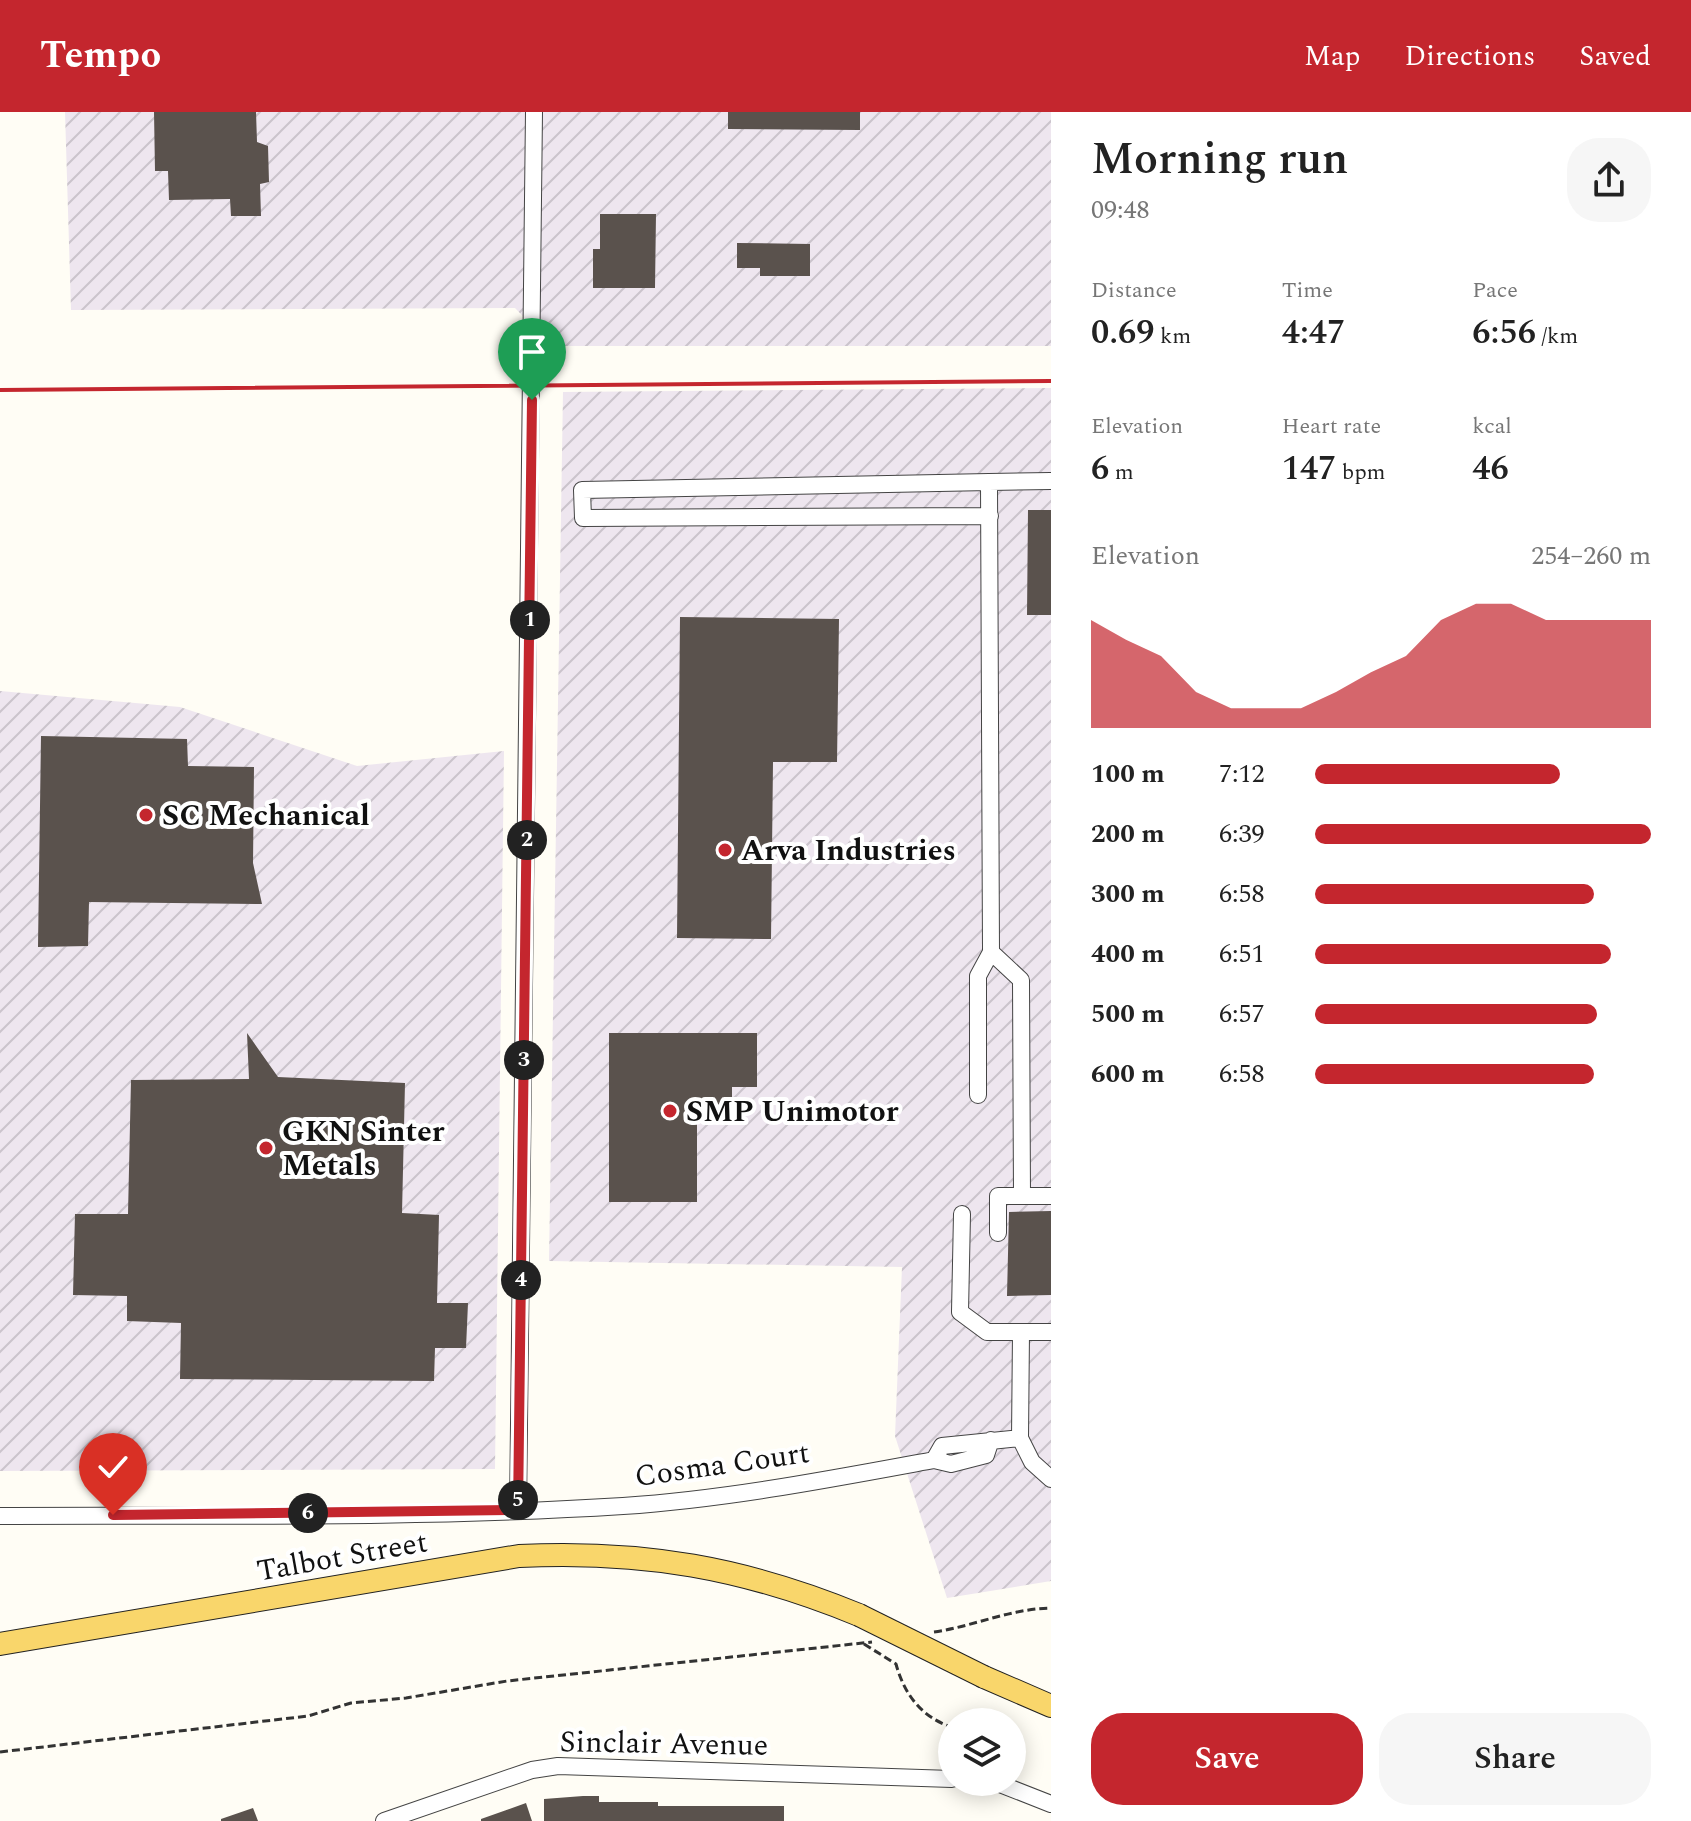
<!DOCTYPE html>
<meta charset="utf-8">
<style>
body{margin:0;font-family:Spectral,serif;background:#f6f6f6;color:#222;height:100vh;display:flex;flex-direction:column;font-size:30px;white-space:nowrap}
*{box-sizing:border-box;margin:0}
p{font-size:26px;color:#767676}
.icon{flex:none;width:44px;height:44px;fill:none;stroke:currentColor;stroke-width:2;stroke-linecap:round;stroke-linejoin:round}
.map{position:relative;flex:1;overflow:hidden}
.panel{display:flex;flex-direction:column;background:#fff;width:640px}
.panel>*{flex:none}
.buttons{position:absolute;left:938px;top:1596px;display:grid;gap:16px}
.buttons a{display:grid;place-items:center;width:88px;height:88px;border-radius:50%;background:#fff;box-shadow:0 4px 20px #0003;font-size:40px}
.pin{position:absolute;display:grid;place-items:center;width:68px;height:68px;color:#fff;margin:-82px -34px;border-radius:50% 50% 50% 0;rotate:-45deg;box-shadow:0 0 8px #0007}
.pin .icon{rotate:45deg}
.km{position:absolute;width:40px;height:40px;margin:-20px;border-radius:50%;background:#222;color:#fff;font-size:22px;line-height:40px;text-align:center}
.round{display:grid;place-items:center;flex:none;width:84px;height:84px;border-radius:32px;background:#f6f6f6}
.headline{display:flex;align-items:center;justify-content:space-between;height:136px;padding:0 40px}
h1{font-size:44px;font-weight:600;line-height:60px}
.stats{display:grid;grid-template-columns:repeat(3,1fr);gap:12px;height:136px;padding:8px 40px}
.stats div{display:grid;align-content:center}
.stats b{font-size:34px;font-weight:600}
.stats small{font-size:22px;font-weight:400}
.stats p{font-size:22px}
.chart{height:224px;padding:16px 40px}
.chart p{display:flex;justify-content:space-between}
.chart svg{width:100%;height:144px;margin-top:8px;fill:#c4262e;opacity:.7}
.button{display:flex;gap:16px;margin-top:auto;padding:16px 40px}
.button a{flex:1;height:92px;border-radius:32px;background:#c4262e;color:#fff;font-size:32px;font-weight:600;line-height:92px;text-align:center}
.button a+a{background:#f6f6f6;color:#222}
ul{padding:0 40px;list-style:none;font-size:26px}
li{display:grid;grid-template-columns:128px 96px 1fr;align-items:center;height:60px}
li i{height:20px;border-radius:10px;background:#c4262e}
header{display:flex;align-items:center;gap:48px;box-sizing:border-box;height:112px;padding:0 40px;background:#c4262e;color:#fff}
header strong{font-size:38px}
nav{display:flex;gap:44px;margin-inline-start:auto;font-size:28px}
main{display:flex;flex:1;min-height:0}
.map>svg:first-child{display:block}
</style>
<header>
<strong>Tempo</strong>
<nav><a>Map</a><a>Directions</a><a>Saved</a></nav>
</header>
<main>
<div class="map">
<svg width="1051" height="1709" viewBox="0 0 1051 1709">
<defs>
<pattern id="industrial-furrows" width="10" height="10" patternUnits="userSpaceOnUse" patternTransform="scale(2)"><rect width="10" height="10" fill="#eee6ef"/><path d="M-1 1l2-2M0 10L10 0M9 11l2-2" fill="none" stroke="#cbc4cc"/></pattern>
</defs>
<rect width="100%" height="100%" fill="#fffdf5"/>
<path fill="url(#industrial-furrows)" d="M65,0H1051V234H552L515,196L71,198Z
M1051,276V1469L947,1486L895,1324L902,1155L549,1149L563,280Z
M0,579L180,595L357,654L504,639L495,1357L0,1359Z"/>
<path fill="#5a524d" d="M154,0H256L257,30L268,34L269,70L260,72L261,104H231L230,87L169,88L168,59H155Z
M728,0H860V18L728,17Z
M600,102H656L655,176H593V137H600Z
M737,131L810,132V164H760V156H737Z
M1028,398H1051V503H1027Z
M680,505L839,507L837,650H773L771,827L677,826Z
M41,624L187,627L188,654L254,655L253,751L262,792L89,790L88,834L38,835Z
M247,921L278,965L405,971L402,1101L439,1103L437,1191H468L466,1236H435L434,1269L180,1267L181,1211L127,1209V1184L73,1183L75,1102H128L131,968L249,967Z
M609,921H757V975H732V1010H697V1090H609Z
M1051,1099V1183L1007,1184L1009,1100Z
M583,1684H599V1690H658V1694H784V1709H544V1687Z
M526,1691L532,1709H481V1707Z
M253,1696L258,1709H221V1707Z"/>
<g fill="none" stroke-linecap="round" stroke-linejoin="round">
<g stroke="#444" stroke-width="18">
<path id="minor" d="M989,370L582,378L583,406L990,404
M978,983V864L991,840
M1022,1084L1021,868L991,840L989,370L1051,369
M962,1102L960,1200L987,1220H1021
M998,1121V1084H1051
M1051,1220H1021L1020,1326L1032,1350L1051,1367
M934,1348L942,1334L1020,1326
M518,1398L534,0
M0,1404C207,1403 416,1407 623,1394C727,1387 831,1367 934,1348L951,1352L986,1343L991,1328
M995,1670L1051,1692
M384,1709L532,1658L558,1654L952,1667"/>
</g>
<g stroke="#222" stroke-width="24">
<path id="major" d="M0,1532L519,1444C643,1438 745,1456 859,1503
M984,1565L1051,1594"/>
</g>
<path stroke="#333" stroke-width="3" stroke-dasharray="8 4" stroke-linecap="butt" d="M934,1520C975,1514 1009,1497 1051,1496
M864,1532L896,1552C904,1582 922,1606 952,1615
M1012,1634L1015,1635L1012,1654
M0,1640L308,1604L351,1591L406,1586L507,1569L872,1530"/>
<use href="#minor" stroke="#fff" stroke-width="16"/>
<use href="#major" stroke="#f9d66b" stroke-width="22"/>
<path stroke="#c4262e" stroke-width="4" d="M0,278L1051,269"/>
<g stroke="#222" stroke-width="24" stroke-linecap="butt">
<path id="major-bridge" d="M859,1503L984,1565"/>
</g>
<use href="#major-bridge" stroke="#f9d66b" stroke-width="22"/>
</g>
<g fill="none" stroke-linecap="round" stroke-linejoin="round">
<g stroke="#fff" stroke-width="16">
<path id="route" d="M113,1403L518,1398L532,288"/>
</g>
<use href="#route" stroke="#c4262e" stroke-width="10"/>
</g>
<g fill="#c4262e" stroke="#fff" stroke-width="3">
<circle cx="146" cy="703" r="8"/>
<circle cx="725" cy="738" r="8"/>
<circle cx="670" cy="999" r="8"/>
<circle cx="266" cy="1036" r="8"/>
</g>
<g text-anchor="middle" stroke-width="8" stroke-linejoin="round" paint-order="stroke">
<g font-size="30" font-weight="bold" fill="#111" stroke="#fff" text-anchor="start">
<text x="162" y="713">SC Mechanical</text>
<text x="741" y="748">Arva Industries</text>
<text x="686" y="1009">SMP Unimotor</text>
<text x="282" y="1029">GKN Sinter<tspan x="282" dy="34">Metals</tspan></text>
</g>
<g font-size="30" fill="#111" stroke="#fff">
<text transform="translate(722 1352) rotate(-8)" y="10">Cosma Court</text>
<text transform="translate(342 1444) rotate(-10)" y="10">Talbot Street</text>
<text transform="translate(664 1631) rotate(1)" y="10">Sinclair Avenue</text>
</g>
</g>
</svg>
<div class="buttons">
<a><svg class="icon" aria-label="layers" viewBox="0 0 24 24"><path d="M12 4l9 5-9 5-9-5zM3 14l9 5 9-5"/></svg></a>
</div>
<div class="pin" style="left:532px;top:288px;background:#1e9e55"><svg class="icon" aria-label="arrive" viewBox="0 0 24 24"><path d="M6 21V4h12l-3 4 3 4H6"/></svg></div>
<div class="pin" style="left:113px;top:1403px;background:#d93025"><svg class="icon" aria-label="check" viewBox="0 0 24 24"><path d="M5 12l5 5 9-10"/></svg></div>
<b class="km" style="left:530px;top:508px">1</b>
<b class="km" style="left:527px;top:728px">2</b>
<b class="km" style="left:524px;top:948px">3</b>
<b class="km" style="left:521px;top:1168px">4</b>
<b class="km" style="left:518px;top:1388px">5</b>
<b class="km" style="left:308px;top:1401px">6</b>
</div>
<section class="panel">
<div class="headline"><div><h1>Morning run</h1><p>09:48</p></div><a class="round"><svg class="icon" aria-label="share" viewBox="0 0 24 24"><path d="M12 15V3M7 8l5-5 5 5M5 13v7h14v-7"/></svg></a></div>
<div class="stats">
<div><p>Distance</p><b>0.69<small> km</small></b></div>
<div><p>Time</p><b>4:47</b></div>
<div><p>Pace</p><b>6:56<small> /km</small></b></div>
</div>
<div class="stats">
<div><p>Elevation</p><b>6<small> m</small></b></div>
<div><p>Heart rate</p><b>147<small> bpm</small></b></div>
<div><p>kcal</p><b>46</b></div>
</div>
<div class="chart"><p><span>Elevation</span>254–260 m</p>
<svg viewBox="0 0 160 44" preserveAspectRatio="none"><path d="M0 44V11L10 17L20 22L30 33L40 38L50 38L60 38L70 33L80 27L90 22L100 11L110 6L120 6L130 11L140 11L150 11L160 11V44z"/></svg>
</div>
<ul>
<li><b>100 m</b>7:12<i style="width:73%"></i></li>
<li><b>200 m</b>6:39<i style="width:100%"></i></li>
<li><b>300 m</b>6:58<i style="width:83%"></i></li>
<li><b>400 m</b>6:51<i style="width:88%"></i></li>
<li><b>500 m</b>6:57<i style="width:84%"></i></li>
<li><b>600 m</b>6:58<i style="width:83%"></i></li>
</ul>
<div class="button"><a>Save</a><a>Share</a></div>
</section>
</main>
